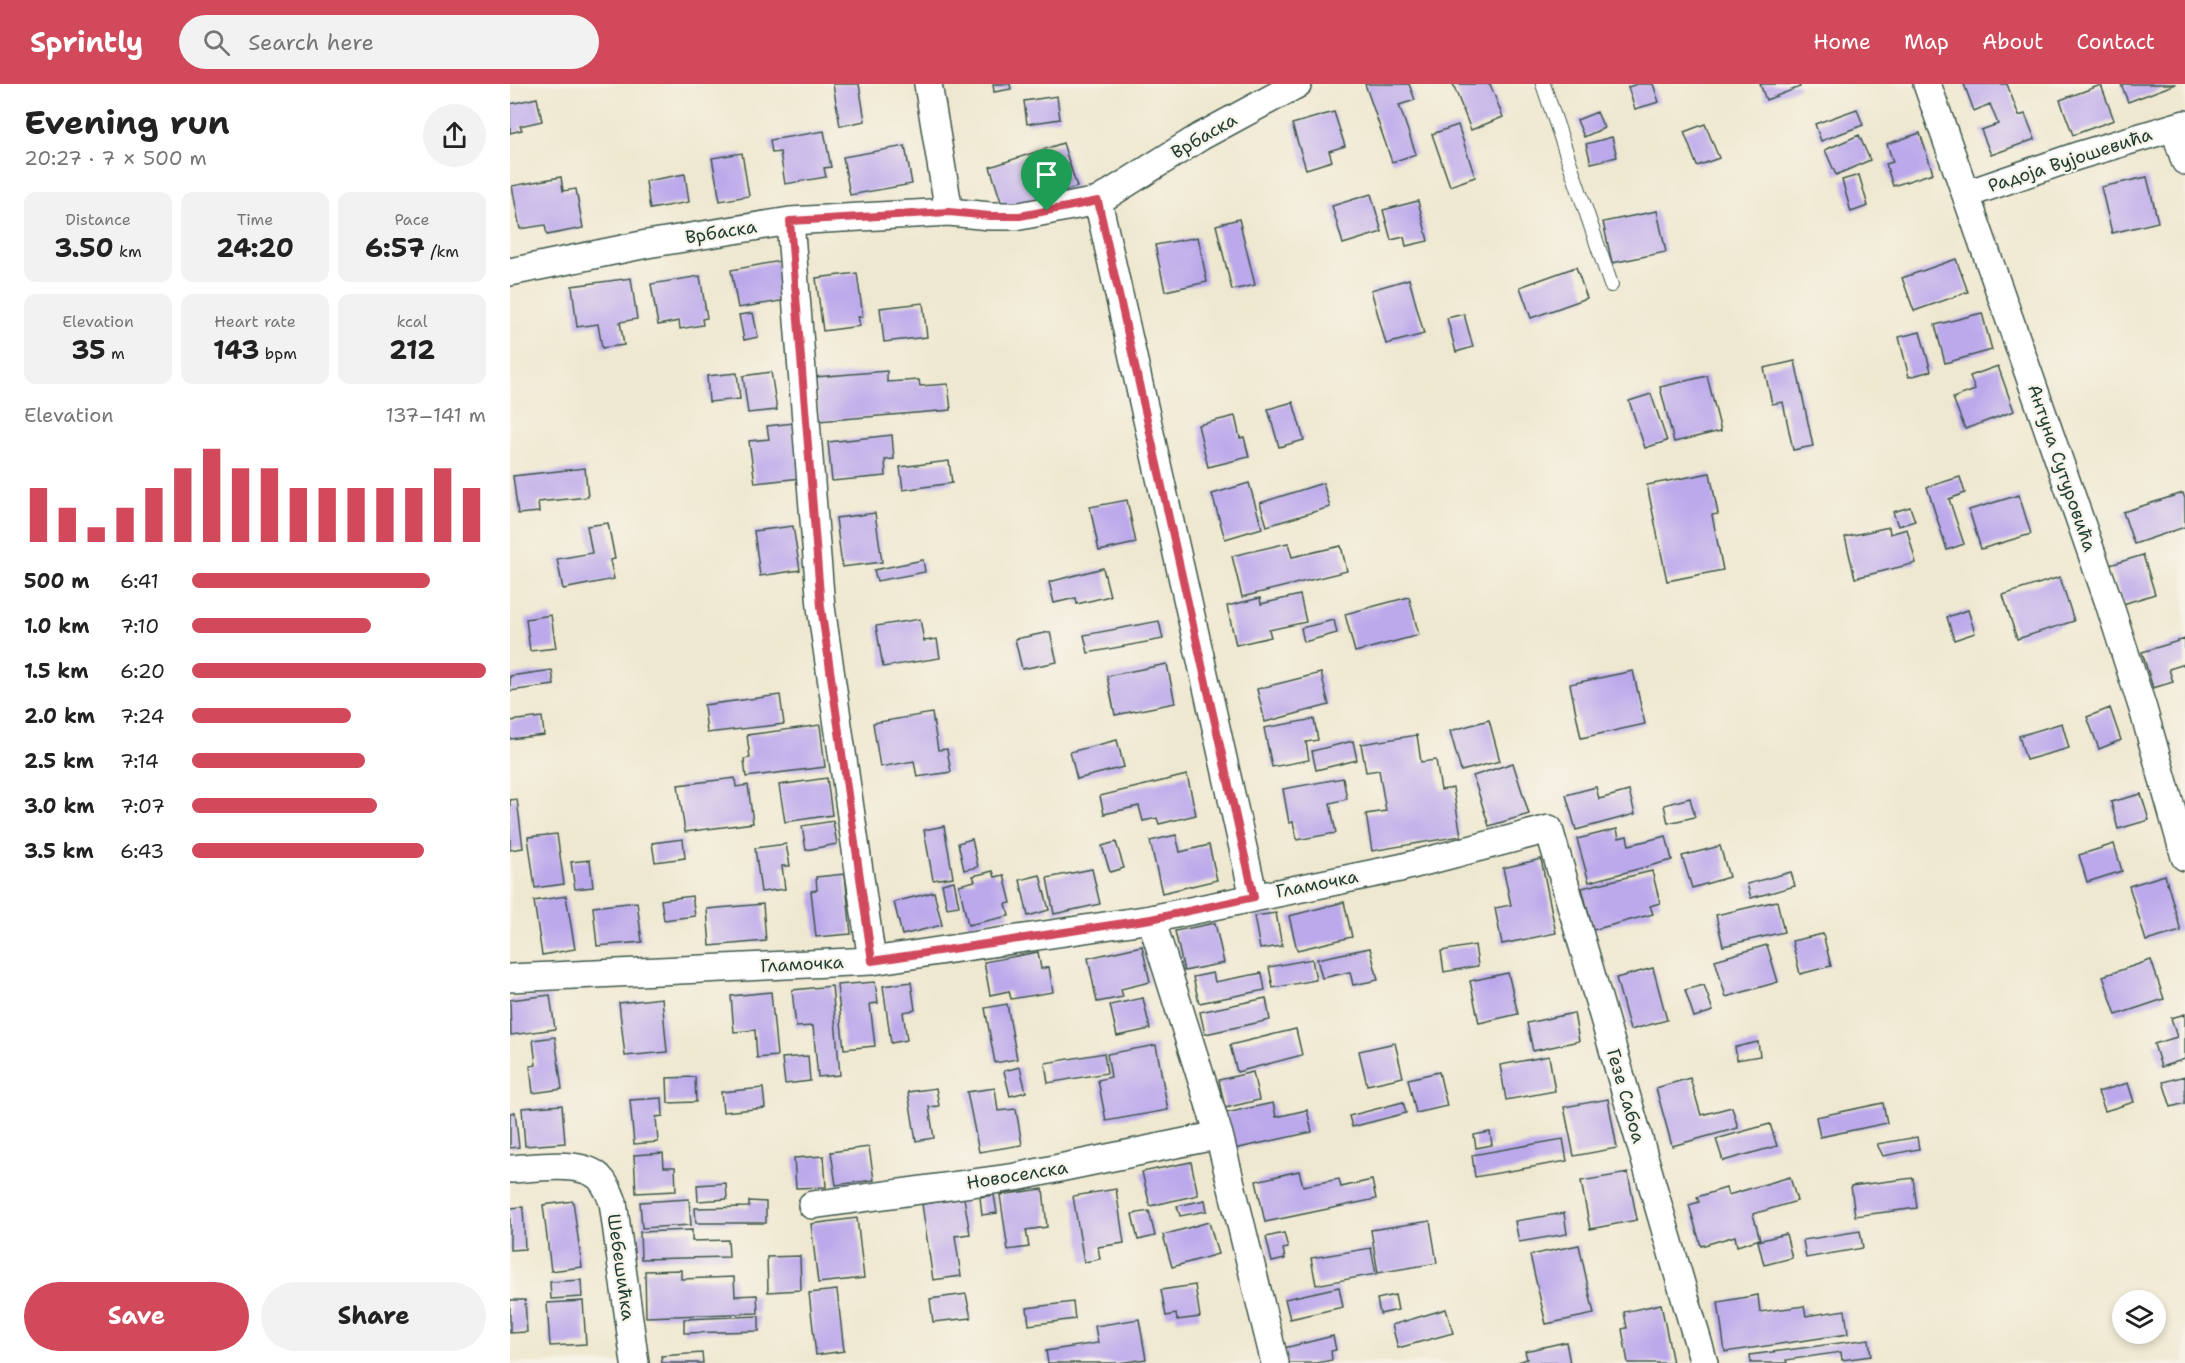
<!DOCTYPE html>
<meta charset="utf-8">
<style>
body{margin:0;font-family:"Shantell Sans",sans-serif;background:#f2f2f2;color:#222;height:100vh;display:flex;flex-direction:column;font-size:22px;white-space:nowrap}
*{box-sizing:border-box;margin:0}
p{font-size:20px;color:#767676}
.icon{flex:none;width:33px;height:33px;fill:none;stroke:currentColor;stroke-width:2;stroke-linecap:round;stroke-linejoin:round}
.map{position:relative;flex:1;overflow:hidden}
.details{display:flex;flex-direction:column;background:#fff;width:510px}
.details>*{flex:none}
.fabs{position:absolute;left:1602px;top:1206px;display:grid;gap:12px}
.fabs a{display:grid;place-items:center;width:54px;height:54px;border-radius:50%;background:#fff;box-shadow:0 3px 9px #0003;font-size:30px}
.pin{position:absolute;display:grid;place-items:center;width:51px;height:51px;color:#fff;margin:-62px -26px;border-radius:50% 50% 50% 0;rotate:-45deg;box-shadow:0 0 6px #0007}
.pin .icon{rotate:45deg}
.round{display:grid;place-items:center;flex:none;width:63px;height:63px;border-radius:32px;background:#f2f2f2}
.summary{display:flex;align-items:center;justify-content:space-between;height:102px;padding:0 24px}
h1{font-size:33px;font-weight:700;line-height:45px}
.stats{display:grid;grid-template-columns:repeat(3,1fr);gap:9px;height:102px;padding:6px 24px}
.stats div{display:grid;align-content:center;border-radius:12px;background:#f2f2f2;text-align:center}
.stats b{font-size:26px;font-weight:700}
.stats small{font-size:16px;font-weight:400}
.stats p{font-size:16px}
.chart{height:168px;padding:12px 24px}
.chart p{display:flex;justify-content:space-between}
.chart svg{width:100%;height:108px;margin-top:6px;stroke:#d1495b;stroke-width:6}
.action{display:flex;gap:12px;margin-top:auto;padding:12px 24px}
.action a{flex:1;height:69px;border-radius:36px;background:#d1495b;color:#fff;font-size:24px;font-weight:700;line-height:69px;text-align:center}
.action a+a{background:#f2f2f2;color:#222}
ul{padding:0 24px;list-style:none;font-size:20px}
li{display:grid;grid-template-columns:96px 72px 1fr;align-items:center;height:45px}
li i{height:15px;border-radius:8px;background:#d1495b}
header{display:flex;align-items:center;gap:36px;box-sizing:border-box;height:84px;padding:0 30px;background:#d1495b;color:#fff}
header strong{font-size:28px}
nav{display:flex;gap:33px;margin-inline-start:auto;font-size:21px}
.search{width:420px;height:54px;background:#f2f2f2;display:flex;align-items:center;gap:15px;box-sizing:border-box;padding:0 21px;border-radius:33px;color:#767676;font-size:22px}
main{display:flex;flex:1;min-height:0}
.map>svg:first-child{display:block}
</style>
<header>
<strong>Sprintly</strong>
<div class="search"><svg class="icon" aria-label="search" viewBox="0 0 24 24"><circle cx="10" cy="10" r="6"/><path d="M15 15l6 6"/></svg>Search here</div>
<nav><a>Home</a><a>Map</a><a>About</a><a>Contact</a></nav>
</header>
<main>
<section class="details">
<div class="summary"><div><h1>Evening run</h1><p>20:27 · 7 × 500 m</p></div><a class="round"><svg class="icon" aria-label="share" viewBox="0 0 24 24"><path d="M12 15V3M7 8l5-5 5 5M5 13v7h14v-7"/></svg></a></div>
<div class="stats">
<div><p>Distance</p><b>3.50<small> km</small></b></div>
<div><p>Time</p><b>24:20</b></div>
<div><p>Pace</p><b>6:57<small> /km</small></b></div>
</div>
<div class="stats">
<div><p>Elevation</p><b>35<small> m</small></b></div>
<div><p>Heart rate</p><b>143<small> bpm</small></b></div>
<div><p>kcal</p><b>212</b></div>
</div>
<div class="chart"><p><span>Elevation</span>137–141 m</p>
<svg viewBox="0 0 160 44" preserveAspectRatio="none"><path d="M5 44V22M15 44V30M25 44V38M35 44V30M45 44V22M55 44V14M65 44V6M75 44V14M85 44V14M95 44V22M105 44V22M115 44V22M125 44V22M135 44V22M145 44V14M155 44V22"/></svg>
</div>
<ul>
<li><b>500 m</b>6:41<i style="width:81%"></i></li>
<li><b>1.0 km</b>7:10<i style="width:61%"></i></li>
<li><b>1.5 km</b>6:20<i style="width:100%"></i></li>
<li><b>2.0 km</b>7:24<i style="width:54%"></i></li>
<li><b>2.5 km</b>7:14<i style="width:59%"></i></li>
<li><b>3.0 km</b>7:07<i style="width:63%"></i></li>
<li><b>3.5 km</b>6:43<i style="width:79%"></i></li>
</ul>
<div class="action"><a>Save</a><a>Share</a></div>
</section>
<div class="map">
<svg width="1675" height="1279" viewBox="0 0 1675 1279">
<rect width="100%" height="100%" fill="#f7f3e8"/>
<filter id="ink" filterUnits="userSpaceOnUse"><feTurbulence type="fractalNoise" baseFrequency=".0167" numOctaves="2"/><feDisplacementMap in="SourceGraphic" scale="12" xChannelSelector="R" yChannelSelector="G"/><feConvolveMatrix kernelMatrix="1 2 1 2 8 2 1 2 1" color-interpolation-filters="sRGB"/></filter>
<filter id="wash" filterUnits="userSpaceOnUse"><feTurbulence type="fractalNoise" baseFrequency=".008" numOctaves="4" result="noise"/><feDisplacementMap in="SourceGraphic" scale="24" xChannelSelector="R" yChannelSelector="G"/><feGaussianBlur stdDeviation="1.35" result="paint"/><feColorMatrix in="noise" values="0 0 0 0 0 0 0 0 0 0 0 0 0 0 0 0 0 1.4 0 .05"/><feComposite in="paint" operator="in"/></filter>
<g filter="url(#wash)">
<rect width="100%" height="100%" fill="#efe8d0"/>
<g id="blocks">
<path fill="#bca9eb" d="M323,0H349L355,37L330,42Z
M483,0H500L501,5L484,8Z
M855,0H899L905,16L889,21L906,70L882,78Z
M943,0H980L993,33L961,46Z
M1127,0H1143L1149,18L1125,25L1118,3Z
M1250,0H1288L1290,3L1256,16Z
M1454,0H1497L1509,32L1515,30L1525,55L1481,71L1471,46L1488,40L1480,20L1464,27Z
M1611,0H1666L1618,18Z
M1591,1L1604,36L1563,51L1550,16Z
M547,12L550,35L517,40L514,17Z
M27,14L32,37L10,42L12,46L0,49V20Z
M1347,25L1353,41L1311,57L1305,40Z
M824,28L835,62L819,67L822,77L796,85L782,40Z
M1087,28L1094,44L1074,53L1067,36Z
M1195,40L1209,74L1187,82L1174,48Z
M948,41L965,93L940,102L922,50Z
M314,47L321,83L314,84L316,93L275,100L270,68L262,69L260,56Z
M1410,49L1423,89L1383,102L1376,80L1383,78L1377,60Z
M1349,51L1360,76L1326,91L1315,66Z
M1102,53L1107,73L1081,79L1076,60Z
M553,59L567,103L494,127L480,83Z
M395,62L402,100L340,111L333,73Z
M232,69L239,112L210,117L202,74Z
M175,90L179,118L140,125L136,97Z
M1349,91L1358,122L1341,128L1332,96Z
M51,93L53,107L66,105L73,144L37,151L35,141L10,145L2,102Z
M1637,93L1648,138L1602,149L1591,103Z
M861,110L872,148L833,160L822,122Z
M908,117L918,157L896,162L894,153L881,156L873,126Z
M1147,127L1156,168L1102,179L1093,138Z
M729,135L745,201L722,206L706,141Z
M688,153L697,198L655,207L645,161Z
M1446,175L1458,208L1404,227L1392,194Z
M270,177L277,216L228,224L221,186Z
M1066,183L1077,214L1021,234L1010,203Z
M347,189L353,233H348L350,242L313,247L306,194Z
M190,192L197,234L192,235L193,241L170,245L169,237L148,241L141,200Z
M121,194L127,235L110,238L114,261L92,264L88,240L67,243L62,202Z
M899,195L914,250L876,260L861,206Z
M413,219L417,253L374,258L370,224Z
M243,229L248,253L234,256L229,231Z
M1472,229L1482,266L1435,279L1425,241Z
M954,230L963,263L946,268L937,234Z
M1410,248L1421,287L1399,293L1389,253Z
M1285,277L1303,362L1283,366L1273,318L1262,320L1254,284Z
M1488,282L1504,327L1455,345L1443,314L1465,306L1460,292Z
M377,287V298L409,296L410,302L438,300L441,326L309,337L305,293Z
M261,288L267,326L238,329L233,292Z
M227,289L230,315L199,318L197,292Z
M1197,292L1211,347L1164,358L1150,303Z
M1141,310L1157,357L1135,364L1119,317Z
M783,318L794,356L769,363L758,325Z
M725,332L730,354L734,353L739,373L698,383L688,341Z
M284,339L291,394L245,399L239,357L259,355L257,342Z
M382,351L384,375L375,376L376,392L322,397L318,358Z
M439,377L442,399L393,406L390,383Z
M75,384L78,413L28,418L29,428L8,430L3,392Z
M1200,389L1208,430L1202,431L1213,486L1157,497L1137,401Z
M1450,393L1455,409L1439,415L1454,460L1437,466L1417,403Z
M739,399L752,444L715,455L702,410Z
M813,399L820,423L757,442L750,419Z
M1673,409L1675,415V443L1624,460L1613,428Z
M1509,411L1521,450L1471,465L1459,426Z
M617,416L626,459L589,467L580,423Z
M1400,423L1405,437L1388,442L1383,428Z
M365,429L372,478L332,483L326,434Z
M98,439L105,475L100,476L104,495L53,505L47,475L82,469L77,442Z
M283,442L290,486L250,492L244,447Z
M1379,443L1380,450L1397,445L1406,479L1345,494L1335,453Z
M778,459L782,473L831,462L837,487L732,513L722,472Z
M1633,471L1645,510L1613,520L1600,481Z
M413,476L415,488L367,497L364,486Z
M593,484L600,512L567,520L566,514L544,519L539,498Z
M1550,493L1564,537L1507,555L1493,511Z
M790,511L796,538L759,546L761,553L726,561L717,522L750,514L751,520Z
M899,513L909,551L845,568L835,530Z
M1458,526L1465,549L1444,556L1437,533Z
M41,531L46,564L20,567L16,535Z
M410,535L414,557L427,555L430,574L373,583L366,542Z
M824,536L827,549L794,558L791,544Z
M649,537L653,555L578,569L574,551Z
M540,548L547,578L512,585L505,555Z
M1675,555V580L1659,585L1663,598L1643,604L1632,568Z
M657,580L665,619L605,631L597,592Z
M42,586L44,601L0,607V592Z
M1123,587L1135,640L1071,654L1060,600Z
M811,589L819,621L755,638L747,605Z
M270,611L274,640L197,649L194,621Z
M1600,624L1611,656L1589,665L1577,633Z
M422,629L428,666L437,665L441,688L407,693L404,677L370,683L363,639Z
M32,633L34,651L0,655V637Z
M804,635L808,656L796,658L799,676L762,683L754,644Z
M979,636L990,677L951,687L940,647Z
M1552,639L1559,664L1516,676L1509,652Z
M310,641L315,683L236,693L234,675L240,674L237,651Z
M907,651L911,678L926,676L931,706L943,704L951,752L862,767L856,730L876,727L869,686L856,688L851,660Z
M607,656L614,683L567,695L560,668Z
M843,657L847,676L806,686L802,667Z
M1003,679L1019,730L979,742L963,692Z
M677,691L686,731L649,740L647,734L633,737L629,722L594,730L590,712Z
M225,694L226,703L238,701L243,739L175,748L168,701Z
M317,694L322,731L275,738L269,701Z
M833,694L837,715L820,719L826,749L787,756L783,738L779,739L773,705Z
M1086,703L1089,715L1119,707L1125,730L1066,746L1056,711Z
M1631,710L1639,736L1608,745L1601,718Z
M1180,714L1185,733L1158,739L1154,721Z
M7,715L13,764L0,766V716Z
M323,737L327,760L296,766L292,742Z
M434,742L443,793L423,796L414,746Z
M1107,745L1109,754L1117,752L1119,761L1156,752L1162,776L1079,798L1067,755Z
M47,750L54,800L25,804L18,753Z
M666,751L670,768L699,761L707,796L652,809L640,757Z
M173,755L175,774L145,778L142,759Z
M462,755L468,783L454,786L448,759Z
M606,758L614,784L600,788L592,762Z
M276,760L280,782H272L275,805L251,808L245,764Z
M1604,760L1612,787L1577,798L1569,771Z
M1210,762L1219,793L1182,804L1172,772Z
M1031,775L1046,849L992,860L985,824L1001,821L993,784Z
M80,776L83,803L65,805L61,778Z
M582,785L590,820L544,830L537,794Z
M483,787L485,793L494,791L501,819L496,820L499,832L458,841L449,801L465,797L463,792Z
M1142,787L1150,819L1140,822L1143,830L1083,846L1072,804Z
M1281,788L1285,802L1241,814L1237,800Z
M335,790L341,850L306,853L301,807L307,806L306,793Z
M530,791L539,826L518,832L510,796Z
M1655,791L1671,847L1636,857L1619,802Z
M444,797L449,822L437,824L432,800Z
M424,808L432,841L392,851L384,818Z
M56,812L65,865L32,871L24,817Z
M182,812L185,832L154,836L151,816Z
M1267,817L1274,848L1213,862L1206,831Z
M127,818L132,858L87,862L83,823Z
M834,818L842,853L787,866L779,832Z
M253,820L256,857L200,862L197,825Z
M766,829L772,862L750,865L744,832Z
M705,839L714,879L674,887L665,847Z
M1313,850L1321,882L1290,890L1282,857Z
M965,861L968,882L934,888L931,867Z
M1257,861L1268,898L1216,913L1205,876Z
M632,862L640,898L611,905L613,913L587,918L578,874Z
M860,864L868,896L843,901L840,888L812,894L807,875Z
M528,868L531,885L539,883L543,908L501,915L499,907L480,911L474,878Z
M802,875L806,896L763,904L759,883Z
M1641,876L1654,915L1606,931L1593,892Z
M1143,884L1157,936L1120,946L1106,894Z
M703,889L705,898L752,889L755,906L689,919L683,893Z
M998,889L1008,930L969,939L960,897Z
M365,898L368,919L360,920L365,962L334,965L327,901Z
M401,898L405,926L393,928L397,956L381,959L373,902Z
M1194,901L1203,927L1184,933L1175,906Z
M322,902L330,991L308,993L303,942L286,943L282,906Z
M261,908L267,972L247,974L245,946L224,948L221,912Z
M40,911L45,945L1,951L0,916Z
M152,914L157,968L115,972L109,919Z
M633,914L640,945L607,952L600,921Z
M756,914L760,936L695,950L690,928Z
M497,920L507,975L485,979L475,924Z
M1064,929L1069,957L1023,967L1017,939Z
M1675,930V975L1651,983L1644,960L1667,953L1661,934Z
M786,945L792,971L727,988L720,961Z
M45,953L52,1005L23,1009L20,982L26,981L23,956Z
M1248,958L1250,972L1227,976L1225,963Z
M885,959L893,993L857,1001L849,967Z
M646,961L658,1026L596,1037L588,996L601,993L597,970Z
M594,969L597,989L538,999L535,979Z
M298,972L300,997L275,1000L272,974Z
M1039,972L1045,1007L996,1016L990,981Z
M510,983L516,1008L500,1012L494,987Z
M743,988L749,1016L715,1024L709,996Z
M929,988L937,1022L906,1029L898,995Z
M1675,992V1019L1661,1023L1653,998Z
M185,993L186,1018L158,1019L157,994Z
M1180,994L1191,1031L1222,1023L1228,1044L1162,1062L1146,1004Z
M1618,999L1624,1018L1595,1027L1588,1008Z
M253,1004L255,1024L213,1028L211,1008Z
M426,1004L429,1022L419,1023L424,1054L406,1057L398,1008Z
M485,1004L488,1027L506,1025L512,1061L469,1068L457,1008Z
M152,1014L153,1032L146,1033L148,1058L124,1060L120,1016Z
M1098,1015L1107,1064L1064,1072L1054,1023Z
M893,1018L896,1029L842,1043L839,1032Z
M763,1019L766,1033L797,1026L802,1048L724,1065L716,1029Z
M1373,1019L1377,1039L1310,1053L1306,1033Z
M52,1021L55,1059L15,1062L12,1024Z
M5,1028L9,1063L0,1064V1029Z
M1260,1040L1267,1062L1213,1077L1206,1055Z
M980,1048L982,1061L966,1064L964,1051Z
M1407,1053L1409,1065L1373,1072L1367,1060Z
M1053,1055L1057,1077L965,1093L962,1071Z
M359,1063L364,1096L326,1101L321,1068Z
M153,1069L154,1083H165L166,1107L126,1109L124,1071Z
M314,1072L316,1103L286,1104L284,1074Z
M681,1078L688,1111L640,1122L632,1088Z
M789,1087L793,1102L829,1095L831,1103L862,1096L866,1115L755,1138L746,1097Z
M1118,1089L1127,1136L1080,1145L1071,1097Z
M1280,1093L1287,1117L1243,1130L1250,1155L1227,1162L1225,1152L1191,1162L1179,1121L1189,1118L1187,1113L1216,1104L1218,1111Z
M1403,1094L1407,1124L1345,1132L1341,1102Z
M216,1099L217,1115L188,1117L187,1101Z
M533,1105L537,1143L516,1146L519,1163L498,1166L490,1111Z
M606,1105L614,1159L588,1163L590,1175L574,1178L563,1112Z
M484,1111L487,1129L472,1131L470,1113Z
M454,1114L460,1150L445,1152L451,1192L423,1196L412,1120Z
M179,1115L181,1141L132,1144L130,1118Z
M695,1116L697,1127L670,1132L667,1122Z
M63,1117L72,1183L41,1187L33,1121Z
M239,1117L256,1118V1139H186L185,1124L239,1123Z
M13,1123L15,1165L0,1166V1124Z
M639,1127L645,1152L628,1156L622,1130Z
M1054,1129L1057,1150L1009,1158L1005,1137Z
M347,1134L354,1194L308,1199L301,1140Z
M920,1137L927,1179L868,1189L861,1146Z
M699,1138L708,1170L662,1183L653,1151Z
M182,1146V1157L218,1156L219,1173L131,1175L130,1148Z
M1350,1147L1353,1164L1296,1174L1293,1156Z
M774,1149L778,1164L773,1165L775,1175L762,1178L756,1153Z
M1276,1150L1282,1174L1254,1181L1248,1157Z
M1069,1161L1084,1230L1036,1240L1020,1171Z
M861,1164L866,1190L806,1201L801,1174Z
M290,1172L291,1206L258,1208L257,1173Z
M171,1186V1195L224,1193L225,1212L247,1211L248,1229L136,1233L135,1187Z
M71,1196L72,1213L41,1215L40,1198Z
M685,1201L690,1233L667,1236L666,1230L656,1232L651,1206Z
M829,1203L833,1223L780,1235L775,1215Z
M327,1206L334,1267L306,1271L299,1209Z
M456,1210L461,1234L423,1238L420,1215Z
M885,1211L888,1226L870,1230L867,1215Z
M1248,1211L1250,1228L1294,1222L1296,1232L1335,1226L1338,1250L1215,1268L1208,1218Z
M0,1216H15L17,1248L0,1249Z
M73,1217L76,1260L40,1262L37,1219Z
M563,1218L565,1235L519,1241L517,1224Z
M1151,1220L1163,1279H1118L1112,1245L1117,1244L1114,1228Z
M936,1225L943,1249L888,1264L882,1241Z
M249,1232V1247L174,1249V1235Z
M629,1235L636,1275L609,1279H538L536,1267L588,1259L585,1242Z
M823,1252L826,1266L821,1267L822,1276L807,1279H777L774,1264Z
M1359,1255L1361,1272L1332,1276L1331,1268L1276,1276L1277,1279H1241L1240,1271Z
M1056,1258L1060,1279H1005L1017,1275L1015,1267Z
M192,1269L193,1279H152L151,1272Z"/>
</g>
</g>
<g filter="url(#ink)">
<use href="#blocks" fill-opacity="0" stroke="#3e574b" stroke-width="1.5"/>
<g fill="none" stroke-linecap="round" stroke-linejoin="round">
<g stroke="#3e574b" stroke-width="16">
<path id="service" d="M1033,0L1101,201"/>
</g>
<g stroke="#3e574b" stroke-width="30">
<path id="minor" d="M418,0L439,128
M1417,0L1598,516L1633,625L1675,773
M1664,43L1675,77
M1457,110L1567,72L1675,40
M588,117L744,813
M280,137L311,523L362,877
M0,188L137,160L280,137L439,128L480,132H510L588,117L690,53L788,0
M641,835L709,1051L765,1279
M0,894L362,877L641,835L890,784L1039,745L1194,1279
M0,1085C23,1084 71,1076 89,1093C96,1100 99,1108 103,1118L125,1279
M302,1121L506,1093L709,1051"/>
</g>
<use href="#service" stroke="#fff" stroke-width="14"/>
<use href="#minor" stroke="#fff" stroke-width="27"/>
</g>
</g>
<g fill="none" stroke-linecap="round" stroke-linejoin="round" filter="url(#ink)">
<g stroke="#fff" stroke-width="12">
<path id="route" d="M588,117L744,813L641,835L362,877L311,523L280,137L439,128L480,132H510Z"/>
</g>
<use href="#route" stroke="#d1495b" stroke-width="8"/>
</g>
<g text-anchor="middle" stroke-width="4.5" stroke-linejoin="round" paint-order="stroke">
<g font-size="18" fill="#1f3d34" stroke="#f7f3e8">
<text transform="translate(694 52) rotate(-30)" y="6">Врбаска</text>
<text transform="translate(1560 76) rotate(-18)" y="6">Радоја Вујошевића</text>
<text transform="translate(211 148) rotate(-9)" y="6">Врбаска</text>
<text transform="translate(1552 384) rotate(71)" y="6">Антуна Сутуровића</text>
<text transform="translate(807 800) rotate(-11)" y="6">Гламочка</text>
<text transform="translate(292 880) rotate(-3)" y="6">Гламочка</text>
<text transform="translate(1116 1012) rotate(74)" y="6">Гезе Сабоа</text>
<text transform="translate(507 1091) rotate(-9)" y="6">Новоселска</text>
<text transform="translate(111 1183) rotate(82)" y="6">Шебешићка</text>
</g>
</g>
</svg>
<div class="fabs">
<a><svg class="icon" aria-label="layers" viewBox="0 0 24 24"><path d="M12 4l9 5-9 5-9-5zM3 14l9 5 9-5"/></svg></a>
</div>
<div class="pin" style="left:537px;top:127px;background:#1e9e55"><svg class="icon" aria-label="arrive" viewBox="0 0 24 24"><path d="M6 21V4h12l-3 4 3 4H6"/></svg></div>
</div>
</main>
